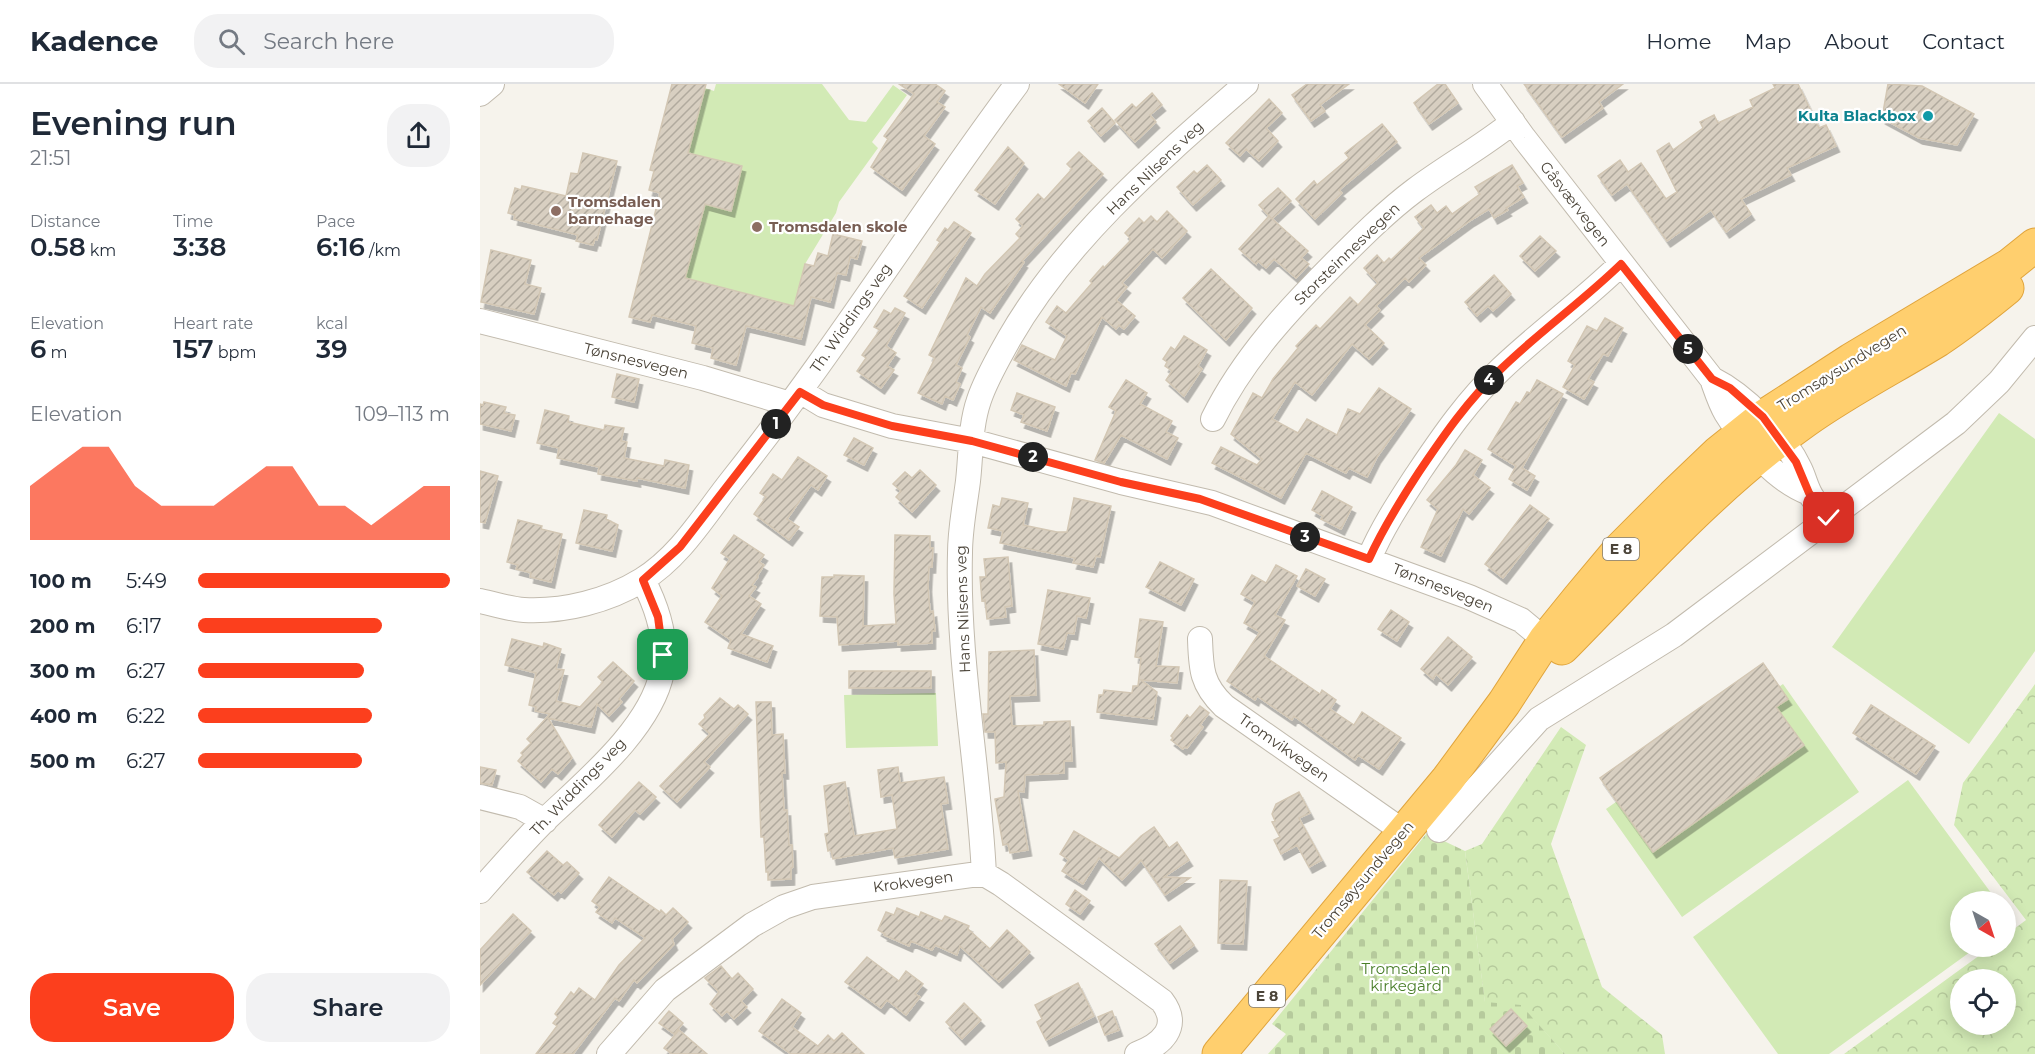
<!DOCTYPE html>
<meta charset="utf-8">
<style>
body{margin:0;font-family:Montserrat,sans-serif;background:#f2f2f3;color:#1f2937;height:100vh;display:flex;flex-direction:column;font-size:22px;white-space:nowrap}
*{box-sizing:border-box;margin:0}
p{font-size:20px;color:#747a83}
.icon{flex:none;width:33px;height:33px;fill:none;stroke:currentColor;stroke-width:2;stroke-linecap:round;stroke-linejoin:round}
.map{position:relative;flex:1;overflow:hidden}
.panel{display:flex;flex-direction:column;background:#fff;width:480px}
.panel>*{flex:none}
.needle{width:39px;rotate:141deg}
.tools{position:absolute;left:1470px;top:807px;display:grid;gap:12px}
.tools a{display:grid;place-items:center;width:66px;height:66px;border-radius:50%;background:#fff;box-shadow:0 3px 15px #0003;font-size:30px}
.pin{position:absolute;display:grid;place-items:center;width:51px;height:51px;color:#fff;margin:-26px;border-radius:12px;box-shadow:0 3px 9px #0006}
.km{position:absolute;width:30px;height:30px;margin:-15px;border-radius:50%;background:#222;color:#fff;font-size:16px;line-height:30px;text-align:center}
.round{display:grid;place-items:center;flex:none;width:63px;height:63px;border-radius:24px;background:#f2f2f3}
.overview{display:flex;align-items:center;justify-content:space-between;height:102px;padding:0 30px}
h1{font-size:33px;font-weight:600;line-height:45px}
.stats{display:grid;grid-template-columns:repeat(3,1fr);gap:9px;height:102px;padding:6px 30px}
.stats div{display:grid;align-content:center}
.stats b{font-size:26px;font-weight:600}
.stats small{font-size:16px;font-weight:400}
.stats p{font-size:16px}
.chart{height:168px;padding:12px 30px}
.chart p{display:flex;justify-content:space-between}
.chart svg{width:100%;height:108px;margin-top:6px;fill:#fc3f1d;opacity:.7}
.button{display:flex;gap:12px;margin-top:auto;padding:12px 30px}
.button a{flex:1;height:69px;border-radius:24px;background:#fc3f1d;color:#fff;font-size:24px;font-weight:600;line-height:69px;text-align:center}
.button a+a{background:#f2f2f3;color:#1f2937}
ul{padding:0 30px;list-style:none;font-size:20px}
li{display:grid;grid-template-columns:96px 72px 1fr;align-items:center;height:45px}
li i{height:15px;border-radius:8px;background:#fc3f1d}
header{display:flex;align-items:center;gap:36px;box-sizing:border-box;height:84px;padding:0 30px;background:#fff;border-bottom:2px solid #e0e1e3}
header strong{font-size:28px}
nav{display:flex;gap:33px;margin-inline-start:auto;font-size:21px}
.search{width:420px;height:54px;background:#f2f2f3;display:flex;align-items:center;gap:15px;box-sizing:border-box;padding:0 21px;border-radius:24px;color:#747a83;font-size:22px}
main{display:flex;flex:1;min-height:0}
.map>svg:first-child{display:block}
</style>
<header>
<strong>Kadence</strong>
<div class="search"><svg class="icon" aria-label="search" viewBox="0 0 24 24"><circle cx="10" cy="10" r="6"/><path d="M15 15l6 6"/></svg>Search here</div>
<nav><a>Home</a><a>Map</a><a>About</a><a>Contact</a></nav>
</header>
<main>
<section class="panel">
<div class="overview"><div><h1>Evening run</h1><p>21:51</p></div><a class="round"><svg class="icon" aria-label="share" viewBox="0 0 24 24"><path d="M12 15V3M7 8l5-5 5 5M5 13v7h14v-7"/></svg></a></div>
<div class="stats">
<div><p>Distance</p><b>0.58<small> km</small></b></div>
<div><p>Time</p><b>3:38</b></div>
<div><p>Pace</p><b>6:16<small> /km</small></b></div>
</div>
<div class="stats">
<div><p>Elevation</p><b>6<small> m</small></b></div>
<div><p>Heart rate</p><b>157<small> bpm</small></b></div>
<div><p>kcal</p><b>39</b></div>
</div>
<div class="chart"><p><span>Elevation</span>109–113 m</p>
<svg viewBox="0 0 160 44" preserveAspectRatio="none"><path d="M0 44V22L10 14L20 6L30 6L40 22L50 30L60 30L70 30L80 22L90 14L100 14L110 30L120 30L130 38L140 30L150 22L160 22V44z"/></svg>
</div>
<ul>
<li><b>100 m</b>5:49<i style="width:100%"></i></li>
<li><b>200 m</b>6:17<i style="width:73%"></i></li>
<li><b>300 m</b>6:27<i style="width:66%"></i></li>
<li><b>400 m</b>6:22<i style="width:69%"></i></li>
<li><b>500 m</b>6:27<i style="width:65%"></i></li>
</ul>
<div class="button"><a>Save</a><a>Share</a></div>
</section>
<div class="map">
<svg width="1555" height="970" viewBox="0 0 1555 970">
<defs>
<pattern id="forest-crowns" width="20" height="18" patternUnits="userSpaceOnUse" patternTransform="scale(1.5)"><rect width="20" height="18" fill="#d2eab5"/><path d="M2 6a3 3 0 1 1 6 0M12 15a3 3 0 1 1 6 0" fill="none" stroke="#b6ca9c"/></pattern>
<pattern id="cemetery-stones" width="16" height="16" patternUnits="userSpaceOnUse" patternTransform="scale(1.5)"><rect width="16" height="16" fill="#d2eab5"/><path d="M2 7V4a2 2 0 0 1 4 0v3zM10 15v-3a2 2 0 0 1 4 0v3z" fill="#b6ca9c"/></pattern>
<pattern id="building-hatch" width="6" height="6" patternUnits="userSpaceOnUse" patternTransform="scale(1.5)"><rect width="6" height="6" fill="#d8cfc1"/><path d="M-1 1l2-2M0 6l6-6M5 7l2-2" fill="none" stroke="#b1aa9e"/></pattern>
<filter id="shadow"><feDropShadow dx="3.5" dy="6" stdDeviation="0" flood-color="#0004"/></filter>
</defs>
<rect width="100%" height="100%" fill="#f6f3ec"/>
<path fill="url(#forest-crowns)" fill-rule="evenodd" d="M1555,600V970H1364L1511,863L1526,862V851L1546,836L1474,741L1483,699ZM1480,896H1526V940H1480Z
M1081,643L1106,661L1071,760L1122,903L1182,951L1185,970H1085L1041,922L1005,919L985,767L1002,760Z"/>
<path fill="url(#cemetery-stones)" d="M947,749L985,767L1005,918L1041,921L1085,970H788L806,950L792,940Z"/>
<path fill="#d2eab5" d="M236,0H342L369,36L386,38L413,1L427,11L392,58L398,64L359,118L356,129L325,180L314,222L205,194L225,120L251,126L262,83L208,69L225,4L234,7Z
M1519,329L1555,355V567L1489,660L1352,563Z
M1303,600L1379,708L1202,833L1126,725Z
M456,609L458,662L366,664L364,611Z
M1428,696L1517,817L1480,818V862L1497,863L1349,970H1298L1213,853Z"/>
<path fill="url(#building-hatch)" stroke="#d3c7b4" stroke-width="1.5" filter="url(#shadow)" d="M192,0H226L208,69L262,82L251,127L225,120L205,194L314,222L325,180L334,182L338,169L348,172L353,150L382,157L377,175L370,173L366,191L357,189L350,218L331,213L321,255L266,242L256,281L231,274L233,264L212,259L216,242L172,231L170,238L149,233L180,109L169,106L174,87L170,86Z
M419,0H455L465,7L457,18L465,23L444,52L455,60L422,106L391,83L408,55L404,52L434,10Z
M579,0H618L605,19Z
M827,0H869L840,21L845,27L831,37L812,11Z
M958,0H965L978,19L949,40L934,19Z
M1044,0H1143L1119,18L1123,24L1082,53Z
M1293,0H1318L1339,44L1346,41L1356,62L1307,84L1311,91L1261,115L1271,130L1246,148L1231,126L1187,157L1147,100L1132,111L1118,92L1140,76L1148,88L1161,79L1186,115L1197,108L1177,67L1189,59L1193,66L1223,44L1220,38L1234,31L1238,39L1273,23L1270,16L1295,4Z
M1408,0L1442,2L1494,30L1477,61L1439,54L1402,34Z
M672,9L682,21L670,31L676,38L655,58L635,36L652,20L656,24Z
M789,15L802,29L786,44L798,57L779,77L766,65L760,72L746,59Z
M622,24L635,39L621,52L608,37Z
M902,40L917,58L859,106L862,109L835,135L816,115L834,97L837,101L869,74L865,69Z
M528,63L544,79L515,120L495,106Z
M599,68L623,90L542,177L544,178L510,229L501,223L487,251L490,253L476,281L482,284L476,298L480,300L473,316L465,312L462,320L438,309L455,274L449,271L486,194L497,202L505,190L540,154L536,150L543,142L536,135L558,110L564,116L592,85L587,80Z
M103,69L137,77L117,156L115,155L113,161L96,157L98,151L34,135L35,131L28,129L35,104L41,106L42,102L86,112L91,89L98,90Z
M727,81L741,96L713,121L697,103L714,87L717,90Z
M1032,81L1043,99L1037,102L1044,113L1026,124L1028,126L1014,134L1009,125L991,136L939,174L946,181L929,198L925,194L896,222L900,226L885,241L904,259L889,275L872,260L832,311L815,298L792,335L818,349L827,335L857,351L868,325L880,330L899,304L908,310L931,325L897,373L887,393L869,384L866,389L826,369L801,414L732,379L741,363L777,381L782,375L751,350L773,309L782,314L793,295L818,264L816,262L836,241L840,245L870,213L878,221L898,199L884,184L897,171L904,179L909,174L911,176L944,144L935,133L951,121L957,129L966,122L972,130L1000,110L995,103Z
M798,104L811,117L792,135L779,121Z
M687,127L707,147L682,174L673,165L642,199L647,203L636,216L655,232L644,245L639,241L636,245L622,233L595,290L591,289L586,302L534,276L542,261L575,276L587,252L566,238L577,222L586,229L612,199L610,197L623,182L624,184L650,157V154L645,149L659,134L664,139L671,132L677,138Z
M789,132L828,167L821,174L829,180L816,194L794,175L786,184L778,177L776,180L759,165Z
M474,138L491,149L442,224L424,212L460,158L457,156L465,144L468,146Z
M1060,152L1076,167L1055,187L1040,172Z
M11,166L51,176L45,200L61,204L54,230L1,218Z
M731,185L772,224L746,256L703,214Z
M1014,191L1031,210L1013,227L1008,222L997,232L985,218Z
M415,224L425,229L406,262L416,269L407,282L414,286L401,304L377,287L386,274L382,271L400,246L394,243L404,226L411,230Z
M1125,234L1143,244L1128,272L1123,270L1108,295L1114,298L1104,315L1083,303L1095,281L1088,277L1107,242L1117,247Z
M704,252L727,266L718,282L722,285L704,312L686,296L692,287L685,282L687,278L683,275L691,263L695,266Z
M137,290L159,295L154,318L132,313Z
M646,296L667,309L660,320L692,337L686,348L698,354L687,375L641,351L624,379L615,376L636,327L629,323Z
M1057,296L1083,310L1042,384L1055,392L1047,406L1029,395L1036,382L1008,365L1036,318L1040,320L1047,308L1050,309Z
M537,309L575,323L567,347L541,338L544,331L531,326Z
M4,318L26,323L24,329L35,331L31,347L0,340V320L3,321Z
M65,326L89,332L88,338L124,346L125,341L144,344L141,357L147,358L144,374L184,382L185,376L209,381L205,404L157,394V397L118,390L119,383L77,374L79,364L57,359Z
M374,354L393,364L384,381L364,371Z
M985,366L1002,376L993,391L1010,404L989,430L983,425L961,472L941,463L958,425L947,416L976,381Z
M318,373L347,392L338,406L331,401L307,435L319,443L309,456L274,430L286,413L280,409L293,390L302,396Z
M440,386L456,401L432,428L416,413L421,407L413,400L425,388L432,394Z
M0,387L18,392L5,439L0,438Z
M842,407L872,423L861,445L841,435L843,432L832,426Z
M522,414L548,419L543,441L577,448H587L594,414L631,422L620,473L616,472L613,483L593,479L595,474L520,459L523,447L508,444L513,421L520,423Z
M1050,421L1069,435L1023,494L1005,480Z
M104,426L127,431L126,435L138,441L132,467L96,459Z
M38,436L62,442L61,445L82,450L71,498L50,493L51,489L36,485L38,481L27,478Z
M254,451L284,471L279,478L284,481L277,492L278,493L272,501L276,503L269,512L281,520L261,550L293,562L287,578L248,564L251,556L225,538L242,512L232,504L250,475L241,469Z
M415,451L450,452V464H453L452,483H449L448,502L450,528L453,527L455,547H452V559L418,561V557L359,561L357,533L340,532L342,493H354V491L384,492L383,542L416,540L414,510Z
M528,473L532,522L525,523L526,533L507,535L505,516L502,517L500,493H506L504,475Z
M680,478L714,495L701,521L666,503Z
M796,481L817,492L795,531L805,536L784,572L840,610L842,606L856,616L850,625L874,641L882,628L921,654L899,685L878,671L875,676L814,632L812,636L777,612L775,616L747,597L780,548L764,539L775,518L761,510L772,491L786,499Z
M826,485L845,495L835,512L817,502Z
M568,506L610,514L606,534L597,532L594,550L587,549L583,565L558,560Z
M911,526L929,538L917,557L898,545Z
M660,535L683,538L676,582L699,583L697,599L661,596L677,608L673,635L617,628L619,611H623L624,606L652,609L653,602H658L661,574L655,573Z
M968,553L992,573L968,601L956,590L953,595L941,585Z
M32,555L63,563L64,559L81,565L76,585L84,586L76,617L100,623L123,598L118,593L133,578L154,597L139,615L142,618L129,632L117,620L111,643L68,634L92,674L78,690L72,685L61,698L38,677L43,671L41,669L51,659L47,655L70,630L55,627L56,623L49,621L56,589L25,581Z
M554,566L556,611L530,612L532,642L564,641V638L590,637L592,677H584V689L545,691L544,708L538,707L548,766L530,769L528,760L523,761L515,715L524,713L526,678L516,679L515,648H505L503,630H508L509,568Z
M1283,579L1308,615L1296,623L1324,661L1173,768L1120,694Z
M369,587H451V604H369Z
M240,614L254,625L258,621L268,630L224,678L230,683L197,718L180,702L230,650L219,640L225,634L224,631Z
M276,618H291L292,651L303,650L305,689H302L304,726H307L309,761H312L313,783L311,784V795L288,796V788H286L284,753H281Z
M1391,621L1455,662L1436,690L1373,649Z
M720,622L729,629L720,641L723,643L707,664L705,663L703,665L691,656L693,654L691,652L707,631L710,634Z
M0,683L16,686L12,701L0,699Z
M418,683L420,699L464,693L468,719L461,720L468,765L415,774L413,764L353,775L351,766L348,767L345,750L349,749L344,702L365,698L374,752L417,745L412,711L401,713L398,686Z
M159,698L176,713L160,730L155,726L132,753L119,741Z
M819,708L830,729L819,734L842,776L829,783L817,761L801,770L794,756L800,753L792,738L795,737L792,730L796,720Z
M674,743L689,764L697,758L709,776L684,793L710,794L685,811L661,776L642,796L619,774L603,800L582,787L589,776L580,770L594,747L639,774L661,752Z
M67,767L83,781L87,778L99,789L81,809L78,806L74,811L47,788Z
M129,793L180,828L181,826L186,831L193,824L208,838L192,855L194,860L157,899L154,896L139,917L135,914L93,970H56L77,942L73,939L78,933L75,930L91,908L94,911L99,904L115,916L139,881L165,854L135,834L132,839L116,828L120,823L112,817Z
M740,796L767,797L763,860L738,859Z
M595,806L610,817L600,830L586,820Z
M417,824L439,833L441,828L462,837L465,832L489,842L488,845L510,865L527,846L550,868L519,898L480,862L477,871L455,861L452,866L431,857L429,862L404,851L405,850L398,846L406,828L414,831Z
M33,830L51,847L0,901V866Z
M700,842L714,861L690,879L675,860Z
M387,873L419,897L426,887L443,900L435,910L440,913L426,931L407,916L401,924L365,898Z
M241,882L252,895L258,889L273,905L261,917L267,923L254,935L247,927L242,932L230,920L239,908L225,894Z
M598,899L614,932L566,956L557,938L562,935L555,921Z
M302,915L321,929L312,943L338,962L348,951L354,957L362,949L384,970H311L279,947Z
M484,919L501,936L482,955L466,938Z
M1031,925L1047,942L1026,962L1010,945Z
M189,927L203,939L194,950L179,939Z
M632,927L639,946L625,951L618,933Z
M199,946L227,970H192L184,964Z"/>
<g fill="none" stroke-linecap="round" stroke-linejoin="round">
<g stroke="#c2bbae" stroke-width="26">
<path id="minor" d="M1005,0L1044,54L1232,295C1236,306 1240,319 1246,329C1265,360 1295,396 1329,409
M0,10L12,0
M0,237L223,294L310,320
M1232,295C1264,311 1303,350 1319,383C1325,394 1326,406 1334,416
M320,307L343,321L412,342L492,357L641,398L732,419L989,513L1041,536L1065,556L1077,563
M733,335C763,274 810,224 857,177C882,152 907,127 935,106C967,82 1002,63 1033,38
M889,475C902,444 920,417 939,388C964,351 988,316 1021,285C1060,248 1103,217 1141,180
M0,517C15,520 29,525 44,526C84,528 128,517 162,496C201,472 225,430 253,395C354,268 440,130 537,0
M720,555C721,584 721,600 744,622L924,748
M0,713L40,723L65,737
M959,746L1059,635L1194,551L1476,339L1519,298L1555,254
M504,791C499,683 477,577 480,469C480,445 485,421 488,397C491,371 490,342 499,316C506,295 518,275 529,255C587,154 679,76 766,0
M0,807C21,783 42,759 65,736C105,698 171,644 182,588C188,557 177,523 163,496
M129,970L185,906L272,841L304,823L333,813L491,791H506L521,800L682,917C702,943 681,961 657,970"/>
</g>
<g stroke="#e0a43c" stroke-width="35">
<path id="highway" d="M1082,564C1160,485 1234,401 1325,337C1367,307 1414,283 1458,256C1482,240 1505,222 1527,204
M739,970L968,695L1024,619L1065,556L1099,514L1140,465L1193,412L1238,369L1283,333L1371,276L1530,181L1555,161"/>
</g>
<use href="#minor" stroke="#fff" stroke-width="24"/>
<use href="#highway" stroke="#ffcf6e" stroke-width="33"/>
</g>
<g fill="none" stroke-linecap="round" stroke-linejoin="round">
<g stroke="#fff" stroke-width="12">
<path id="route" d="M183,571L178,533L163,496L200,463L320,308L343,321L412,342L492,357L641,398L720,415L889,475C903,444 920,417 939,388C964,351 988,316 1021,285C1059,248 1103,217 1141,180L1232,295L1250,304L1283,333L1316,378L1329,409L1349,434"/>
</g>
<use href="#route" stroke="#fc3f1d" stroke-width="8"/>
</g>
<circle fill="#0f9aa8" stroke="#fff" stroke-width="2" cx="1448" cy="32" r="6"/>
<g fill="#8d6e63" stroke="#fff" stroke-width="2">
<circle cx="76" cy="127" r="6"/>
<circle cx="277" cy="143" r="6"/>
</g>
<g text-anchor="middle" stroke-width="4.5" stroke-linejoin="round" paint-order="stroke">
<g fill="#fff" stroke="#817c74" stroke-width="1.5">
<rect x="1123" y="454" width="36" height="22" rx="4.5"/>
<rect x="769" y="901" width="36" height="22" rx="4.5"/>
</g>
<g font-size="14" font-weight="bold" fill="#4b4439">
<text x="1141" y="470">E 8</text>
<text x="787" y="917">E 8</text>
</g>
<g font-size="15" font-weight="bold" fill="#0d838f" stroke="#fff" text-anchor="end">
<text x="1436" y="37">Kulta Blackbox</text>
</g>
<g font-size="15" fill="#4b4439" stroke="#fff">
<text transform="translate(675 84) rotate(-44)" y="5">Hans Nilsens veg</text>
<text transform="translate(1095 120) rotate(52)" y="5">Gåsværvegen</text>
<text transform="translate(867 170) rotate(-44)" y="5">Storsteinnesvegen</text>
<text transform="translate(371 234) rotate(-55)" y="5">Th. Widdings veg</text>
<text transform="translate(156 277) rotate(14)" y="5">Tønsnesvegen</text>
<text transform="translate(1362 284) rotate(-32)" y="5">Tromsøysundvegen</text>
<text transform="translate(963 504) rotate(22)" y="5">Tønsnesvegen</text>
<text transform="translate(483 525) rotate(-92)" y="5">Hans Nilsens veg</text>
<text transform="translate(804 664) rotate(35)" y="5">Tromvikvegen</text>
<text transform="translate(98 703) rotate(-46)" y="5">Th. Widdings veg</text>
<text transform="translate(883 796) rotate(-50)" y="5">Tromsøysundvegen</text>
<text transform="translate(433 798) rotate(-8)" y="5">Krokvegen</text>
</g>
<g font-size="15" font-weight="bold" fill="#785e54" stroke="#fff" text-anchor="start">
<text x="88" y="123">Tromsdalen<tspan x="88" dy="17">barnehage</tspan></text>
<text x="289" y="148">Tromsdalen skole</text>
</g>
<g font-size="15" fill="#4a7f2a" stroke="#fff">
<text x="926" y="890">Tromsdalen<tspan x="926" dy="17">kirkegård</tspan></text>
</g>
</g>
</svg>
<div class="tools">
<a><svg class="needle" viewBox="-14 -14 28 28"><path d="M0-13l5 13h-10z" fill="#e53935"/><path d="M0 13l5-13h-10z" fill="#747a83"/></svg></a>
<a><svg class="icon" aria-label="locate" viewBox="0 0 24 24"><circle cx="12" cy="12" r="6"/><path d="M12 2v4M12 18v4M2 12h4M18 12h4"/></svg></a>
</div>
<div class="pin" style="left:183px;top:571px;background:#1e9e55"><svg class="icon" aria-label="arrive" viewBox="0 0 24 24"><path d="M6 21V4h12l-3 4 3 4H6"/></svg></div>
<div class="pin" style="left:1349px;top:434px;background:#d93025"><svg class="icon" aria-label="check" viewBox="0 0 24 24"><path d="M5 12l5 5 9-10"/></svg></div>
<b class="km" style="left:296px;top:340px">1</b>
<b class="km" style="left:553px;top:373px">2</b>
<b class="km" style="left:825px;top:453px">3</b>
<b class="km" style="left:1009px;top:296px">4</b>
<b class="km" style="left:1208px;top:265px">5</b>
</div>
</main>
